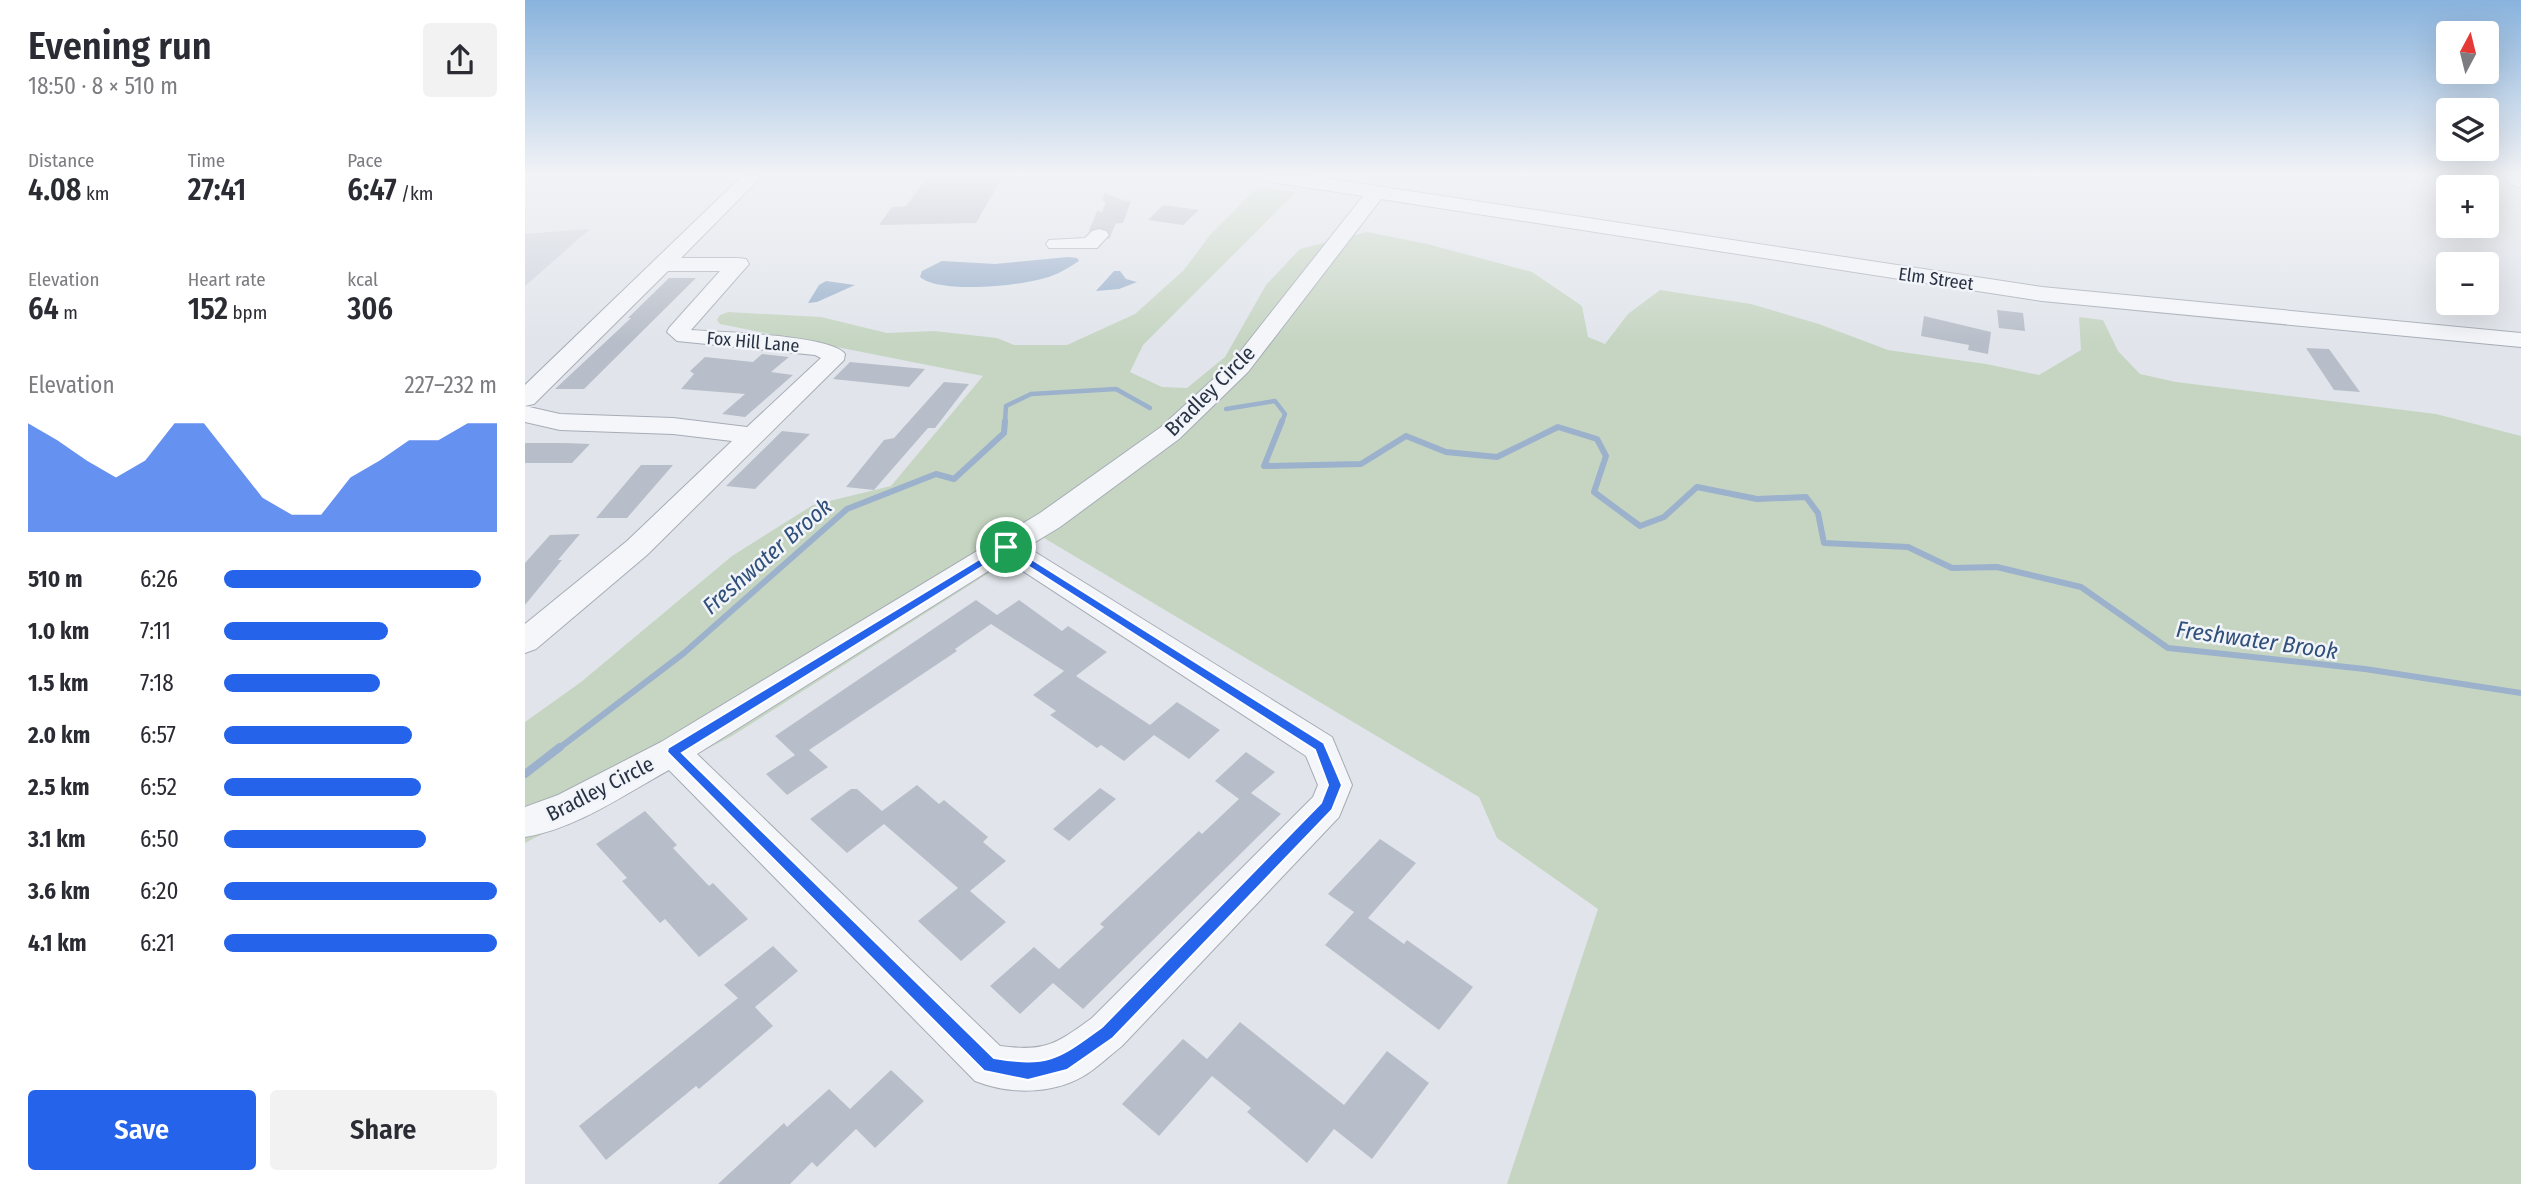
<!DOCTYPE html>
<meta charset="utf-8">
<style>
body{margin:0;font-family:"Fira Sans Condensed",sans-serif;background:#f2f2f3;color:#2b2b33;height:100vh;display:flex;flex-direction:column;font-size:26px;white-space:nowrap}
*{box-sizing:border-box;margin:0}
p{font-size:23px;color:#7c7c81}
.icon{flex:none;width:38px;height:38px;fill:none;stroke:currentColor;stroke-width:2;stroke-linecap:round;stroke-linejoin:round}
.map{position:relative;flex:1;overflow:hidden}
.sheet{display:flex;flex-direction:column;background:#fff;width:525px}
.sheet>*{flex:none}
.needle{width:46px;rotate:7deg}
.tools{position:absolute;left:1911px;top:21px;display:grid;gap:14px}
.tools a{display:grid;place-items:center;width:63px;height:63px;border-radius:7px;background:#fff;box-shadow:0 7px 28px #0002;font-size:35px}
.pin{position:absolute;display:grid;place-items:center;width:60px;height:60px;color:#fff;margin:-30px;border:4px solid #fff;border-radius:50%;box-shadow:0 2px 7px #0007}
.round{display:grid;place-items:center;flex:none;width:74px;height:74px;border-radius:7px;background:#f2f2f3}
.head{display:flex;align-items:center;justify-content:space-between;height:119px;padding:0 28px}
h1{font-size:38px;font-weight:600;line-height:52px}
.metrics{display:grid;grid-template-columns:repeat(3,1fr);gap:10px;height:119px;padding:7px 28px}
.metrics div{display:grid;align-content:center}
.metrics b{font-size:30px;font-weight:600}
.metrics small{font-size:19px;font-weight:400}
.metrics p{font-size:19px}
.chart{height:196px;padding:14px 28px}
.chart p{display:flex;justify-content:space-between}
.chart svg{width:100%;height:126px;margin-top:7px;fill:#2563eb;opacity:.7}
.cta{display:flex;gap:14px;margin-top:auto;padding:14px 28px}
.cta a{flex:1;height:80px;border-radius:7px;background:#2563eb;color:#fff;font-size:28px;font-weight:600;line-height:80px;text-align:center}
.cta a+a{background:#f2f2f3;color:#2b2b33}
ul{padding:0 28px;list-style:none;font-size:23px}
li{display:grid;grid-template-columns:112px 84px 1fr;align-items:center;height:52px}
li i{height:18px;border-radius:9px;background:#2563eb}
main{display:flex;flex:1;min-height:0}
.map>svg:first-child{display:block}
</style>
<main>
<section class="sheet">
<div class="head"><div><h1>Evening run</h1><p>18:50 · 8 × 510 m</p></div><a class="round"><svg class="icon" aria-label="share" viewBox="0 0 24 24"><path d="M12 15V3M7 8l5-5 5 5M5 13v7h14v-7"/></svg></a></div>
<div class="metrics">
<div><p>Distance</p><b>4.08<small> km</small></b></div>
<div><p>Time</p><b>27:41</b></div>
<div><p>Pace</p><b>6:47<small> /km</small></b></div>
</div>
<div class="metrics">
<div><p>Elevation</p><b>64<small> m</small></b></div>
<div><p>Heart rate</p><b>152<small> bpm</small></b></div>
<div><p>kcal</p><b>306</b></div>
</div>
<div class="chart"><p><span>Elevation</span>227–232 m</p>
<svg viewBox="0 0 160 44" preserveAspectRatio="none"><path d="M0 44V6L10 12L20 19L30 25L40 19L50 6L60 6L70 19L80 32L90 38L100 38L110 25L120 19L130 12L140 12L150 6L160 6V44z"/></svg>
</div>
<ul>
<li><b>510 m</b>6:26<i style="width:94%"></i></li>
<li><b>1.0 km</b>7:11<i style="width:60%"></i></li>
<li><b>1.5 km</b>7:18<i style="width:57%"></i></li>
<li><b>2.0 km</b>6:57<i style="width:69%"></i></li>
<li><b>2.5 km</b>6:52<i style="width:72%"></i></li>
<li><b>3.1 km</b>6:50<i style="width:74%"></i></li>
<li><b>3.6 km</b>6:20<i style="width:100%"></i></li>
<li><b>4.1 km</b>6:21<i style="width:100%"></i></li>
</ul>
<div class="cta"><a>Save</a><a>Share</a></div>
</section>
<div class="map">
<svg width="1996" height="1184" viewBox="0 0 1996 1184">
<rect width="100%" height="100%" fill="#e1e5eb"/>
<path fill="#cfd4dd" d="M65,229L0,286V234Z"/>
<path fill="#c6d5c2" d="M733,187L771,192L618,345L605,372L637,387L662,388L700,357L741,285L775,249L842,232L902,244L1007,272L1057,306L1063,337L1080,344L1103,314L1135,290L1226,304L1294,324L1363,350L1461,364L1514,375L1556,350L1554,317L1578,320L1593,351L1615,374L1651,382L1911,414L1996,436V1184H982L1073,909L972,838L954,797L519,538L207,736L0,843V722L56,682L207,556L288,505L366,486L458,376L195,324L192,320L195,315L203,312L296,317L362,333L409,331L472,338L489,345H542L610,314L659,270L686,234Z"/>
<path fill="#9bb1cc" d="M543,257L552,258L554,261C543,268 532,275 520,278C495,286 415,294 395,277L397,271L417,261L470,264Z
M589,271H595L601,279L612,282L594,289L571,291Z
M301,281L330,285L292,302L283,303L294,285Z"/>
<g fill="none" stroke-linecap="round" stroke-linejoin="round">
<path stroke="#9bb1cc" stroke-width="4.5" d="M701,409L750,401L760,414L757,422
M480,422L481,406L506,394L591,389L625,408"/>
<path stroke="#9bb1cc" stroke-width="6" d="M757,421L739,466L836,464L881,436L921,452L972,457L1033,427L1072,439L1081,456L1069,492L1115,526L1139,517L1172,487L1232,499L1281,497L1293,513L1299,543L1383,547L1427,568L1472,567L1556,587L1643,648L1840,669L1996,693
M33,749L159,653L322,509L411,474L429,479L479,433L480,421"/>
<path stroke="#9bb1cc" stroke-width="8" d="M0,774L35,747"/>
</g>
<path fill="#b8bec9" d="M403,176H478L451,223L354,225L367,207L381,206Z
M606,201L598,223L572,224L581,202Z
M638,205L674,210L658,225L623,220Z
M144,278H171L59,389H30L106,318H103Z
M1472,310L1498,313L1500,331L1474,328Z
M1399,316L1466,332L1463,354L1443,350L1444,345L1396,336Z
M1781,348L1804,349L1835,392L1809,390Z
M237,354L264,357L246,372L268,375L220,417L197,414L220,394L156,389L169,374L165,371L180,357L228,362Z
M325,362L400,369L384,387L308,379Z
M419,382L444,384L410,428H403L349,490L321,487L359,440L369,438Z
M257,431L285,434L230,489L201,486Z
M0,443H40L65,444L47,463H0Z
M116,465H148L102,518H71Z
M55,534L33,560H37L0,605V563L25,535Z
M451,600L472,615L494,600L537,631L543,626L582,652L551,676L625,725L652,702L695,730L664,759L629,735L599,761L576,745L572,748L525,715L531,711L508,695L539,671L466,624L430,649L432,651L284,750L303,767L262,795L241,774L270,755L250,736Z
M721,752L750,772L726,793L756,814L558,1009L528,983L495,1014L465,986L509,947L534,969L579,927L575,924L674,831L677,834L714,799L690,781Z
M392,785L414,804L419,800L463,837L458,842L481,861L445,891L481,922L436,961L393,921L433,888L359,824L322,853L285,819L326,789H332L357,811Z
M575,788L591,799L544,841L528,829Z
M120,811L152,845L148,848L184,886L188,883L223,919L174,957L140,919L135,923L97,881L102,878L71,844Z
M855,839L891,863L843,918L879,944L882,940L948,987L914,1030L800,945L829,912L803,894Z
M248,946L273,971L230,1007L248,1026L174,1089L171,1086L81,1160L54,1126L213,998L199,985Z
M715,1022L819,1105L862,1051L904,1083L847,1159L809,1129L782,1163L722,1112L726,1108L687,1076L634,1136L597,1104L658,1039L682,1059Z
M366,1070L399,1101L350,1148L331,1129L292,1167L287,1162L265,1184H193L259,1123L262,1127L304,1089L325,1109Z"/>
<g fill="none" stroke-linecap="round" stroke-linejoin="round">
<path stroke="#bcc1ca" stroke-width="22" stroke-dasharray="22 11" stroke-linecap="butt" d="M574,235L590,197"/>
<g stroke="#a6acb6" stroke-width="2">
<path id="minor" d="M217,176H237L156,258H213L221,259L224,264L166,330C194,332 307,335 320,354L319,360L122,555L11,649L0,653V624L102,541L207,441L148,434L35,430L0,422V385ZM143,271H195L144,328L142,332L152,341L290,355L296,358L222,427L148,418L35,414L0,406L9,404Z
M737,176H786L1517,287L1996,333V347L1517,301L856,199L723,372L654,439L535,527L502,547L807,737L827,785L814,817L597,1046C584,1056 571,1069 557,1077C525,1095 483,1094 450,1081L144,770C100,794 51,829 0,837V807L33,795L136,742L515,513L636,427L707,362L838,196L746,182ZM481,560L781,756L793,785L788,797L567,1018C531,1044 521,1052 475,1046L172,754Z
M1978,176H1996V188L1989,186Z
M574,229L581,231L584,235L572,248H524L521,244L524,240L560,238L567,231Z"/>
</g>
<use href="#minor" fill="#f4f6f9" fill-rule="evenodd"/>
</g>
<linearGradient id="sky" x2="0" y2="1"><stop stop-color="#89b3dd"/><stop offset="0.51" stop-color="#f2f3f6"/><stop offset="1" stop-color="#f2f3f6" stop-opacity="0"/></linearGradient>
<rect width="1996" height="342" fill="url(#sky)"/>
<path fill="#2563eb" stroke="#fff" stroke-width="2" fill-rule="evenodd" d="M481,543L799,743L817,785L807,810L588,1038L542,1070L503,1080L459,1071L142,752L143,748ZM481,552L790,750L803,785L796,803L577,1027C533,1059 524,1067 469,1058L157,753Z"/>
<g text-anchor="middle" stroke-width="5" stroke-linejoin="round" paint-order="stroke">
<g font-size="18" fill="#293244" stroke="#f1f4f8">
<text transform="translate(1411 279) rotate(8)" y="6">Elm Street</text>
<text transform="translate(228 342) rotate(5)" y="6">Fox Hill Lane</text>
</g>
<g font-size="21" fill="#293244" stroke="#f1f4f8">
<text transform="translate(685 391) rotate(-45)" y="7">Bradley Circle</text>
<text transform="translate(75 789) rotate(-27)" y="7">Bradley Circle</text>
</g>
<g font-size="23" font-style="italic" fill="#304f7a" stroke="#f1f4f8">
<text transform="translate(242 556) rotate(-41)" y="8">Freshwater Brook</text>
<text transform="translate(1732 640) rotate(8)" y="8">Freshwater Brook</text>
</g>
</g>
</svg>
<div class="tools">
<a><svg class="needle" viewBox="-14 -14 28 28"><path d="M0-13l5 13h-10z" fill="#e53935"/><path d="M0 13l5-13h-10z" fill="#7c7c81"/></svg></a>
<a><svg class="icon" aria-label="layers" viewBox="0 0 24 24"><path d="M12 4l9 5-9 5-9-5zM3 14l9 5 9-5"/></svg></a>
<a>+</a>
<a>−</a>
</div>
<div class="pin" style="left:481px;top:547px;background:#1e9e55"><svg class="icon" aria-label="arrive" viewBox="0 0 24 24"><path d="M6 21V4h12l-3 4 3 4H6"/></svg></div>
</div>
</main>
